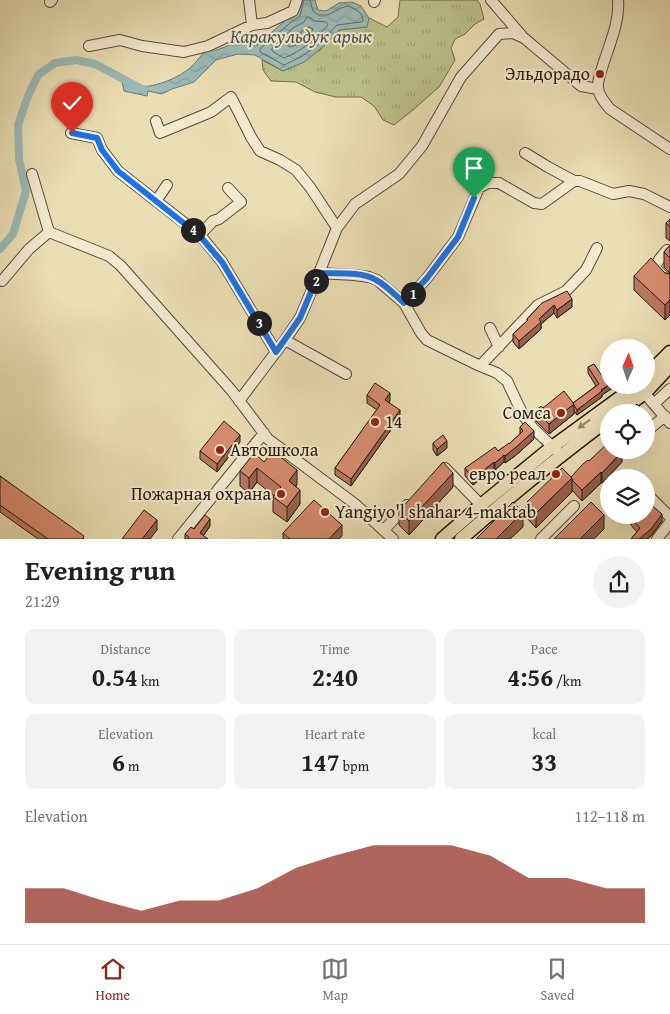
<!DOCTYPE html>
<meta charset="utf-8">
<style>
body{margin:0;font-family:"Gentium Book Plus",serif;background:#f2f2f2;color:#202124;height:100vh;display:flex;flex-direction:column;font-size:19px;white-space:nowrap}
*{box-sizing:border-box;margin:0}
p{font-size:16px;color:#757577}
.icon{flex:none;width:28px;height:28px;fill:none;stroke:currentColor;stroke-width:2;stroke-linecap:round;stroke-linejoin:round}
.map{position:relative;height:539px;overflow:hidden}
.sheet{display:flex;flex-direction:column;background:#fff;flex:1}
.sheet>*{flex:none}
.needle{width:32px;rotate:3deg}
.buttons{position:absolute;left:600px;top:339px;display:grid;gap:10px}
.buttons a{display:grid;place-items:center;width:55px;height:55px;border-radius:50%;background:#fff;box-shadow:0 5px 20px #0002;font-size:25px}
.pin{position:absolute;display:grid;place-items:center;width:42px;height:42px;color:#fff;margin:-51px -21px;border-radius:50% 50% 50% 0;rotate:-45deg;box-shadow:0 0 5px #0007}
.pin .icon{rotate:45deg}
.km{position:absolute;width:25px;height:25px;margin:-12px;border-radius:50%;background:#222;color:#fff;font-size:14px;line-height:25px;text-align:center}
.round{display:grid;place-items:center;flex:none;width:52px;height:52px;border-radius:26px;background:#f2f2f2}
.summary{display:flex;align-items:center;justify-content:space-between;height:85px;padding:0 25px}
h1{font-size:28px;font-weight:800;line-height:38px}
.stats{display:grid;grid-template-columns:repeat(3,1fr);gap:8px;height:85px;padding:5px 25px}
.stats div{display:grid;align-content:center;border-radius:10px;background:#f2f2f2;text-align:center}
.stats b{font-size:25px;font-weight:800}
.stats small{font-size:14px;font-weight:400}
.stats p{font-size:14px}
.chart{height:140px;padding:10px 25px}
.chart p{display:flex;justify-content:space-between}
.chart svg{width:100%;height:90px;margin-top:5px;fill:#8f2418;opacity:.7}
.dock{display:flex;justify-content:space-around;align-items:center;height:70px;border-top:1px solid #e0e0e0;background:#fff;font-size:14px;color:#757577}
.dock a{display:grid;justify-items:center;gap:2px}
.dock .active{color:#8f2418}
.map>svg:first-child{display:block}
</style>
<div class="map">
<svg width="670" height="539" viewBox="0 0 670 539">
<defs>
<pattern id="park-tufts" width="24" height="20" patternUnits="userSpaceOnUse" patternTransform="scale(1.25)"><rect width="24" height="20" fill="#bbc08a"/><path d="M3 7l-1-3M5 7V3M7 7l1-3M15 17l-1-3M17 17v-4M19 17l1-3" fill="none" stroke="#a1a476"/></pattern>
<pattern id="water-waves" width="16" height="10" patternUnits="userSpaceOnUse" patternTransform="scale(1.25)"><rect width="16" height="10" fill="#9bbab6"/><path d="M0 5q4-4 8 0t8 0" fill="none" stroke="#859f9c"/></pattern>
</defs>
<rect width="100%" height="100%" fill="#eadeb4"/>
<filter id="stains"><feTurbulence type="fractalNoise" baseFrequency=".004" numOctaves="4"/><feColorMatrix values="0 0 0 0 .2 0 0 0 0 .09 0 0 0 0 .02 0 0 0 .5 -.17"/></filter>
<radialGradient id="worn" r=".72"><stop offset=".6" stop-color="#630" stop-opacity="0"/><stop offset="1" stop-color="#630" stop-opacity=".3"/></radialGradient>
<path fill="url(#park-tufts)" stroke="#706e4f" d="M400,0H477L480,4L484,19L475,24L465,34L455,39L451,48L455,60L439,87L413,110L394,125L383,120L374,106L361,97H336L315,92L296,82L271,81L263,70L262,60L283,71L304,62L311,54L320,50L339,30L366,27L369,18L387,27L398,17Z"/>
<path fill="url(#water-waves)" stroke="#6c7a75" d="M299,0H315L318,10L326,11L339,3L352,2L361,6L369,18L367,27L339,30L323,47L304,62L283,71L255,55L238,54L216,60L194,82L172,89L162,94L148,91L147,96L124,91L121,78C125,80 130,84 134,85C150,91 181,77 192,66C198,61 200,55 208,49L214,51L238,42L258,44L287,19Z"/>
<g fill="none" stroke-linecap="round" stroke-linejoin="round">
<path stroke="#606a65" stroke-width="1" d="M304,0L300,16L290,23L260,49V52L284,65L301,57L320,43L337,25L361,22L363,21C363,12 355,9 348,6L341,8L328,15H318L313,11L310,0
M307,17H309L315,21L326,22L328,25C316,39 302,51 284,58L272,51V48L293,28L304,22Z
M309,27L313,29C309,36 298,44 291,47L288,46V44C294,37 301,32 309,27Z"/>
<path stroke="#9bbab6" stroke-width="8" d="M0,249L13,234L26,191L19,159L18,125L28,96L38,75L55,63L76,60L95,64L142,89H144"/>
<g stroke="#564c3c" stroke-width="12">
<path id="minor" d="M249,0L252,25
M491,0L522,36
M618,0C620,22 609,45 603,65C601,72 597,81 598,88C599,96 605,103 610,109L670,149
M50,2L52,0
M374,2L375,0
M89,46L120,40L142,46L184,52L208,46L252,25L267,23L293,11L297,0
M156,121L160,133L211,112L231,97L251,137L260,151L280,160L296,170L310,187L337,228
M71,133L97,138L102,150L118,171L156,201L167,185
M525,153L548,167L574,181
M32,174L49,232
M156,201L200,235L213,221L219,219L241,202L228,188
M49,232L109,256L121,266L232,391L268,439L355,504L393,539
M200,235L222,262L276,352
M667,250C651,269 653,266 670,282
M319,273L354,275L369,277L377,280L404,303L421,333L427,340L480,366L497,373L507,381L523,415L533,428L556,450
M2,281L29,249L49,232
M404,303L427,278L458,237L479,188L488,183H499L534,203L542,204L574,181H580L613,194L629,191L644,194L670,207
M490,328L499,347
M285,340L346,374
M480,366L538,305L566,291L586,270L597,248
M640,388L670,423
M239,401L285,340L300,318L319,273L337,228L355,204L399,174L422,146L461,77L499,34L513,33L524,38L581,86L598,89
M654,404L670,389
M646,432L665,416
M445,468L481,505
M649,496L670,517
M384,530L407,505
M178,539L264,433
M541,539L574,506
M657,539L670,522"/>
</g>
<g stroke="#251b14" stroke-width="15">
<path id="major" d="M646,376L670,352
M618,412L645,393L670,366
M442,539L481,505L552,447L637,385
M461,539C509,497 558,457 609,419"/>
</g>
<use href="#minor" stroke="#f1eace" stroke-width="10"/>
<use href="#major" stroke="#eadeb4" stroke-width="12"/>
</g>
<path fill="#b8785f" stroke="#251b14" d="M670,219V241L666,238V223Z
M670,245V273L664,267V252Z
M665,273L670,274L665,320L634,290V276Z
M542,303L572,307L557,318L554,313L541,324V329L519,349L513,342V334L527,321V319Z
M588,367L609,385H617L602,395V397L577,415L574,411V414L549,434L536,421V411L543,408L573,403L596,386L588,373Z
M367,395L390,401L389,402L400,417L351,486L335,475V468L377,410L367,403Z
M520,427L534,439L515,456L505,463L504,462L495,470L494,469L484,478L483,477L473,485L465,476V468L498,451L509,444L520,434Z
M240,442L217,472L200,459V451Z
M433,443L447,448L437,456L433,450Z
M589,461L622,462L602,483H601L582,501L572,490V492L536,528L526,517V503L571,477Z
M264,462L297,484L296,486L300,504L287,522L273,512V497L274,496L257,482L249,493L240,486V471Z
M0,476L84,539H38L0,512Z
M453,487L409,535L399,525V511Z
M631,518L662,521L651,536L647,539H631L637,532L631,525Z
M210,526L203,536L208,539H185V534L194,529Z
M283,533L342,536L339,539H283Z"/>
<path fill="#96614e" stroke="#251b14" d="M572,299V307L557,318V310Z
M670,300V315L665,320V305Z
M554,305V313L541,324V329L519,349V341L539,319Z
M609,385H617L602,395V397L577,415V410Z
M390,393V401L385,407V400Z
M574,404V414L549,434V424Z
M400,410V417L351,486V479Z
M534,431V439L515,456L505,463V456Z
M240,435V442L217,472V464Z
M447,441V448L437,456V449Z
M622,452V462L602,483V473Z
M504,455V462L495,470V463Z
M494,462V469L484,478V470Z
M257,468V482L249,493V478Z
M483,469V477L473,485V478Z
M297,470V484L289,495V481Z
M601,472V483L582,501V490Z
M453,473V487L409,535V521Z
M572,478V492L536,528V513Z
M300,490V504L287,522V507Z
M523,512V527L510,539H496Z
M662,514V521L651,536L647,539H639Z
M604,515V529L594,539H580Z
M210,519V526L201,539L200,533Z
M157,520V530L150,539H142Z
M342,525V536L339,539H329Z"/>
<path fill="#d68b6f" stroke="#251b14" d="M670,219V227L666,223Z
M670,245V258L664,252Z
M651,258L665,273L670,274V300L665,305L634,276Z
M567,291L572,299L557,310L554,305L539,319L541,322L519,341L513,334L528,320L527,319L542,303Z
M594,364L604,379L609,376V385L601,390L602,391L577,410L573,403L599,384L588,367Z
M375,383L390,393L385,400L400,410L351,479L335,468L380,405L367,395Z
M564,391L574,404L549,424L536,411L541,406L543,408Z
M637,404L643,412H627Z
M224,421L240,435L217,464L200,451Z
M525,422L534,431L515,448L505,456L504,455L495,463L494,462L484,470L483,469L473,478L465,468L495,447L498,451L509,443V444L523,431L520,427Z
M443,435L447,441L437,449L433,443Z
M609,442V450H620L622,452L602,473L601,472L582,490L572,480V478L571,477L583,464L588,460L589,461Z
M273,451L297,470L289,481L300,490L287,507L273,497L281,487L257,468L249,478L240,471L254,453L264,462Z
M443,462L453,473L409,521L399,511Z
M562,468L572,478L536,513L526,503Z
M0,476L84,536L83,539H48L0,505Z
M314,500L342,525L329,539H290L283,533Z
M513,502L523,512L496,539H476Z
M591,502L604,515L580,539H554Z
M649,503L662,514L651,529L639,539H631L640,528L631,518L634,515H646V505Z
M144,510L157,520L142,539H122Z
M205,515L210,519L200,533L208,539H188L189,537L185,534L191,527L194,529Z"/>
<defs><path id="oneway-solid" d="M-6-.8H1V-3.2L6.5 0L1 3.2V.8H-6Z" transform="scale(1.25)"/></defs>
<use fill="#91866c" href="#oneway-solid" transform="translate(584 424) rotate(144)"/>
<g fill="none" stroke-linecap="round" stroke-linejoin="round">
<g stroke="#fff" stroke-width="10">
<path id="route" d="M72,133L97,138L102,150L118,171L200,236L222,262L276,352L300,318L319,273C337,274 360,271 376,280C386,285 395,295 404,303L427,278L458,237L474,198"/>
</g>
<use href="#route" stroke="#1a73e8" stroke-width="6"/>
</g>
<g fill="#8f2418" stroke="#f1eace" stroke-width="2">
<circle cx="600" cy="74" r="5"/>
<circle cx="561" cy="413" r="5"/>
<circle cx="375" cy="422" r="5"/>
<circle cx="220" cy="450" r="5"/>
<circle cx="556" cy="474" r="5"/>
<circle cx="281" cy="494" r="5"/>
<circle cx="325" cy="512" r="5"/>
</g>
<g text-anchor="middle" stroke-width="4" stroke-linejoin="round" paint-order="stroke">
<g font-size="18" fill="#251b14" stroke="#f1eace" text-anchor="end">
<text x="590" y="80">Эльдорадо</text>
<text x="551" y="419">Сомса</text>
<text x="385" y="428" text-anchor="start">14</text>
<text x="230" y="456" text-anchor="start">Автошкола</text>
<text x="546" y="480">евро реал</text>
<text x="271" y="500">Пожарная охрана</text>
<text x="335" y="518" text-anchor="start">Yangiyo'l shahar 4-maktab</text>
</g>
<g font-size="19" font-style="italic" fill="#4e534d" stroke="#f1eace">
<text x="301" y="43">Каракульдук арык</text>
</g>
</g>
<rect width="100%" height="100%" filter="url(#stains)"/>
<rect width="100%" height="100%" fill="url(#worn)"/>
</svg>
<div class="buttons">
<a><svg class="needle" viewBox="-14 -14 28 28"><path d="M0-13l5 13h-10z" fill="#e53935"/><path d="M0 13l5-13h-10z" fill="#757577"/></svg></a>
<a><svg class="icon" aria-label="locate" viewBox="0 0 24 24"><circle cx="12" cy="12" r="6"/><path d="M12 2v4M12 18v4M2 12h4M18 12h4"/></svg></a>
<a><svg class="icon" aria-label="layers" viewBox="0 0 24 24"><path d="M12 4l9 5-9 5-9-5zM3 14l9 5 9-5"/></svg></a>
</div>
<div class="pin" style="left:474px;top:198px;background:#1e9e55"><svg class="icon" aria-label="arrive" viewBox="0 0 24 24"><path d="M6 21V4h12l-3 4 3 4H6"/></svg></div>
<div class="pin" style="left:72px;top:133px;background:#d93025"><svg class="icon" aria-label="check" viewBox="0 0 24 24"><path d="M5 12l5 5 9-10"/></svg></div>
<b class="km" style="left:413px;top:294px">1</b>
<b class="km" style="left:316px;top:281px">2</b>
<b class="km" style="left:259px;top:323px">3</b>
<b class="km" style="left:193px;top:230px">4</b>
</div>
<section class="sheet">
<div class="summary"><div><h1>Evening run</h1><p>21:29</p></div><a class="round"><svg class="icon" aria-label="share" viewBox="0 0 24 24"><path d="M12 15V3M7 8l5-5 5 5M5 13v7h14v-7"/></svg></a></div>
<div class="stats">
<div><p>Distance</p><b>0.54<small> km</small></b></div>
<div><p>Time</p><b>2:40</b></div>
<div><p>Pace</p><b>4:56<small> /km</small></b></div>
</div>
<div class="stats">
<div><p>Elevation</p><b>6<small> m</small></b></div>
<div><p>Heart rate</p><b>147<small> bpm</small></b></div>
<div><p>kcal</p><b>33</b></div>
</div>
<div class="chart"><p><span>Elevation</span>112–118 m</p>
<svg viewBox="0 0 160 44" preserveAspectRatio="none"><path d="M0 44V27L10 27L20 33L30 38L40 33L50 33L60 27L70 17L80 11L90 6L100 6L110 6L120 11L130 22L140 22L150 27L160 27V44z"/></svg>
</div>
</section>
<nav class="dock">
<a class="active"><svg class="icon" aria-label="home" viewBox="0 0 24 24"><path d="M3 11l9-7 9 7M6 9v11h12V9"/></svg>Home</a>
<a><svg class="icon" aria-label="map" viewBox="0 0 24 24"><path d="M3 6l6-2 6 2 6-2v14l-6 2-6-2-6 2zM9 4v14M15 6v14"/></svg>Map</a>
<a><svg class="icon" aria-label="saved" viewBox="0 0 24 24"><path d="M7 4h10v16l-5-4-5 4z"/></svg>Saved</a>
</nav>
